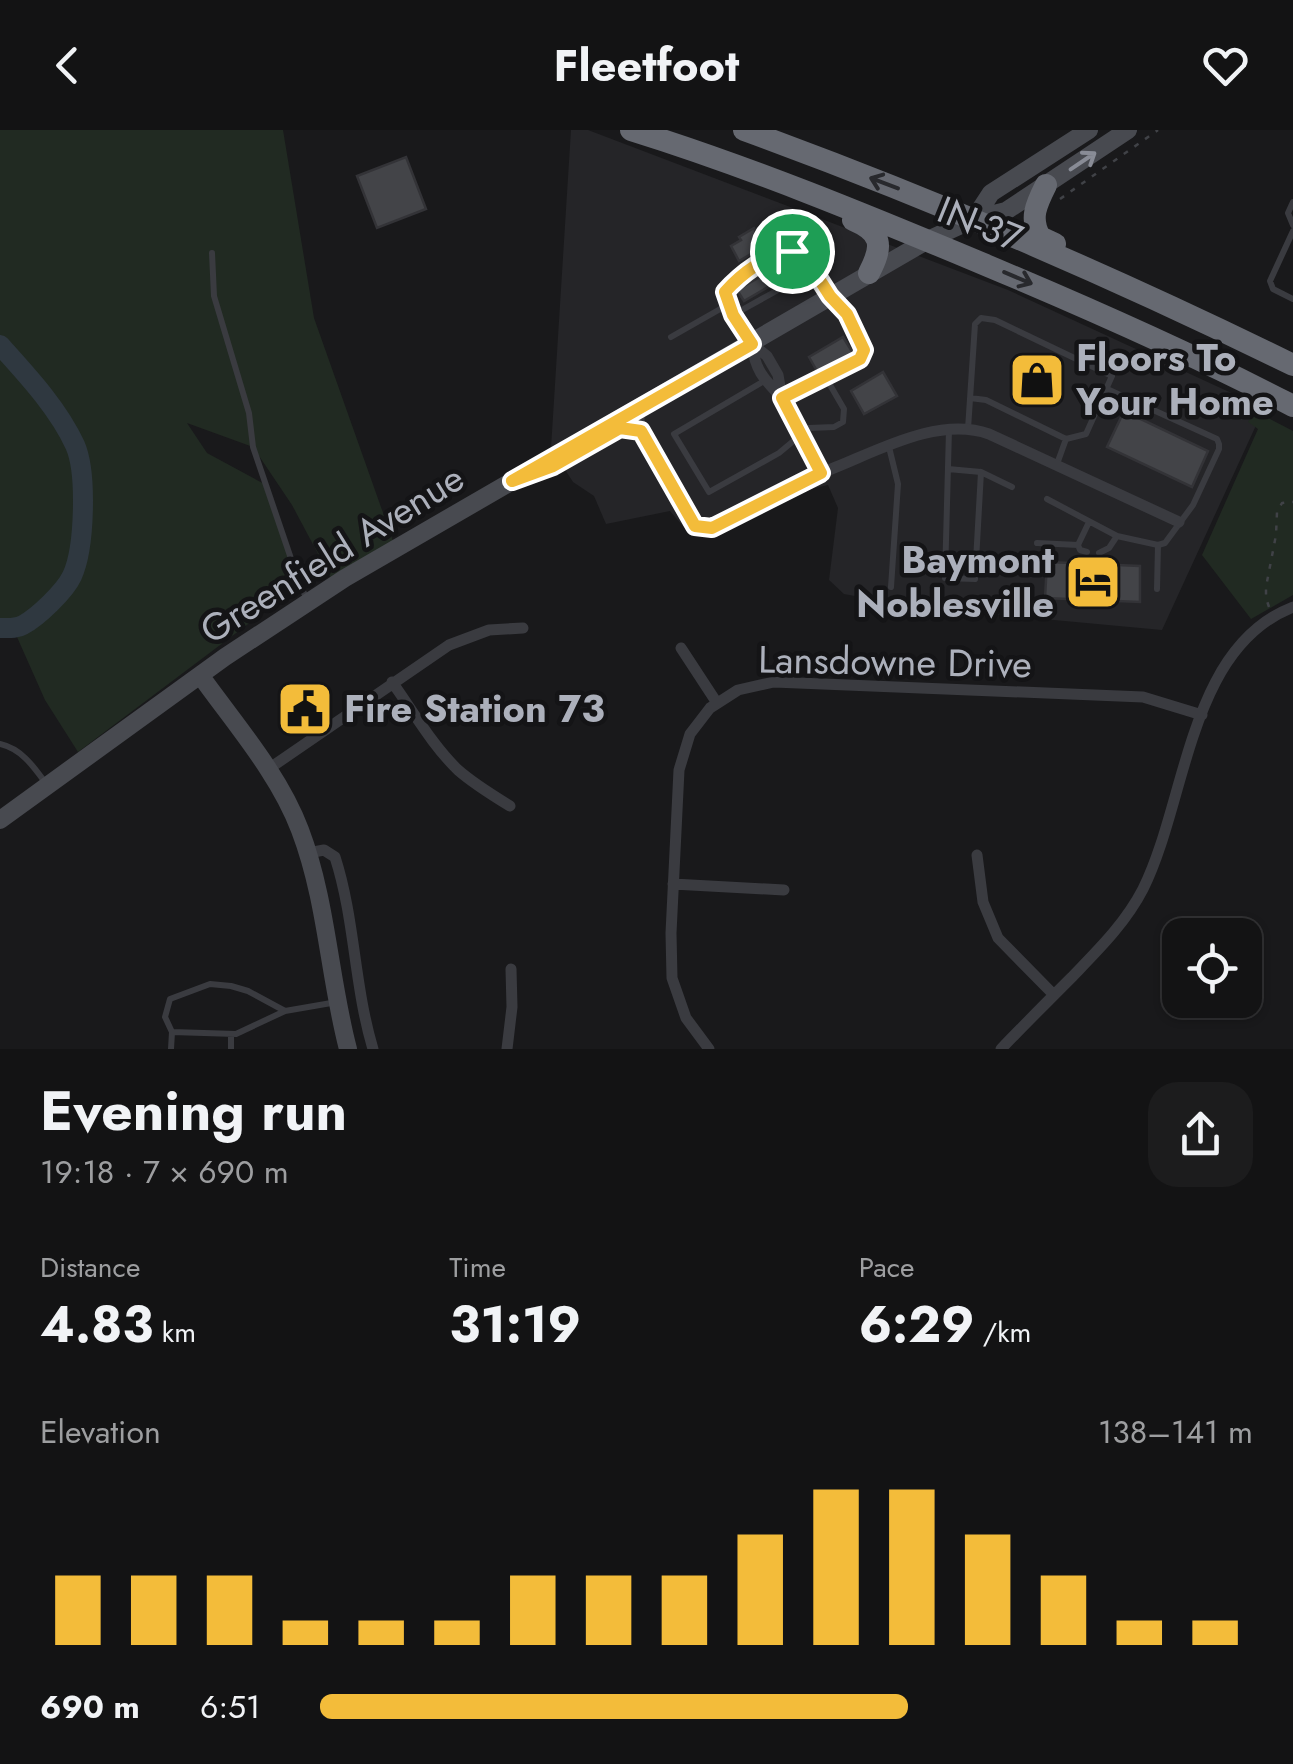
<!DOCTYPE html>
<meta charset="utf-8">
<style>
body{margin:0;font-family:Jost,sans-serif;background:#1c1c1d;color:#f1f3f6;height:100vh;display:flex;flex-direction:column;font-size:38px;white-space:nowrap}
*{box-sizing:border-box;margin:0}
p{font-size:32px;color:#9d9ea0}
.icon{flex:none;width:55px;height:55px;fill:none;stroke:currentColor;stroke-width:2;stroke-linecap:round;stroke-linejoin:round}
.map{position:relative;height:919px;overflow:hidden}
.sheet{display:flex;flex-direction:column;background:#131314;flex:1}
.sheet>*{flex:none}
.fabs{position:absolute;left:1162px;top:788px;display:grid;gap:20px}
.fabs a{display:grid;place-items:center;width:100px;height:100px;border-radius:20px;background:#131314;box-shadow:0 2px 8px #0004,0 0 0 2px #323234;font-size:50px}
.pin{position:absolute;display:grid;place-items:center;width:85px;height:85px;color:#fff;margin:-42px;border:5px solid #fff;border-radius:50%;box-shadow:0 2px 10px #0007}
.round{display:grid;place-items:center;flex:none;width:105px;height:105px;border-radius:30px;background:#1c1c1d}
.headline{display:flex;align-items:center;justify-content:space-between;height:170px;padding:0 40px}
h1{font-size:55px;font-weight:700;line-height:75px}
.figures{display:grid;grid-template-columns:repeat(3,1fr);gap:15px;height:170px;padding:10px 40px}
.figures div{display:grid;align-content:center}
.figures b{font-size:50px;font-weight:700}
.figures small{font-size:28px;font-weight:400}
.figures p{font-size:28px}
.chart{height:280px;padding:20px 40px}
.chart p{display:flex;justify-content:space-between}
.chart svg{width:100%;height:180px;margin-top:10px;stroke:#f3bc3a;stroke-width:6}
ul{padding:0 40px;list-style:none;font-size:32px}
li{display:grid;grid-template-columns:160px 120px 1fr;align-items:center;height:75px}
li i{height:25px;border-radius:12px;background:#f3bc3a}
header{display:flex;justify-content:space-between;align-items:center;height:130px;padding:0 40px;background:#131314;font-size:45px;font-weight:700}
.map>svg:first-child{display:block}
</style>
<header><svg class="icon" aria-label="back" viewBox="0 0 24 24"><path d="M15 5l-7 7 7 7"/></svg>Fleetfoot<svg class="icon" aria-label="heart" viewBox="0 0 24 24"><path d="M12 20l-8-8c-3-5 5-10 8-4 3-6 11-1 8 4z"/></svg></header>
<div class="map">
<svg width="1293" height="919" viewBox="0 0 1293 919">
<rect width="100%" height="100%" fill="#19191b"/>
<path fill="#252528" d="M571,0H588L1008,160L1264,278L1162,500L914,477L844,464L829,450L838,378L828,355L806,360L711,407L689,403L670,381L606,394L594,366L573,352L551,318Z"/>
<path fill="#212a22" d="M0,0H283L314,188L393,411L332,450L292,375L253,317L187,293L207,323L266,355L300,455L78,622L45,570L17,507L0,508Z
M1255,281L1293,301V465L1251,489L1202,425L1258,299L1248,292Z"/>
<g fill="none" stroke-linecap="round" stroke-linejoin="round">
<path stroke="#2f3840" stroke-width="20" d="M0,215C27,245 58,278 75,315C87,342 85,418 72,446C65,461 38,487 23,495C16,499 8,498 0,498"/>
</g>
<path fill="#434448" stroke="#333337" stroke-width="2.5" d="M406,27L426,79L377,98L357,46Z
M754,98L756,102L761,99L770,113L739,131L731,116L741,110L739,107Z
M793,128L799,139L744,171L737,160Z
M843,207L856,228L821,248L809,227Z
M883,242L897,266L864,284L851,261Z
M1124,281L1208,321L1192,357L1107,317Z
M1047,432L1140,436V472L1045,468Z"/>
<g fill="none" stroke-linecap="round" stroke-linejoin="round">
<path stroke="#404247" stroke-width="2.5" stroke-dasharray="5 8" stroke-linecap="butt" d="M1060,69L1158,0
M1269,477L1266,468V457L1276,405L1277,382L1282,373L1293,372"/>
<path stroke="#3a3b40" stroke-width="6" d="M1293,72L1288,83L1293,95
M1293,101L1270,151L1273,159L1293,169
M212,123L214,166L249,283L253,317L300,455L308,471
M733,185L814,140
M671,207L729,174
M749,209L733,185L725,162C743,141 773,120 802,121L830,166L847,184L864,220L860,229L783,268
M764,251L674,304L709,362L779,323L809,298L834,297L843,292L844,279L826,248
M970,268L986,270L1066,309
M642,280L641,301L695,396L712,398L820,344
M968,299L975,194L981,188L995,190L1112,246L1086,304L1066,309L1057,334
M889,317L898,354L891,457
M948,339L981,342L975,449L945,448L949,300
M981,342L1012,357
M1047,369L1117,406L1158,415L1165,413L1193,375L1219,319V314L1217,309L1107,259
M1037,413L1078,415
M1087,422L1080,420L1078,415L1089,392
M1099,423L1109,418L1117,406
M1157,459L1158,415
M0,614C22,619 34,637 47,655
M285,881L248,861L231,856L210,854L170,869L165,887L172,902L236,904L285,881L337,872
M171,919L172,902
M231,919V904"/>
<path stroke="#3a3b40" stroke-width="11" d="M752,214L767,226L778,245L782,268L821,343C871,325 935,285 989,304L1179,392
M752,214C755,241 764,249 782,268
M681,518L717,573
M392,552C413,581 432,615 458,640C474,654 492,665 510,676
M267,640L449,515L489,500L523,498
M308,723L324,720L335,727C355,789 354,856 373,919
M977,725L983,772L998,808L1054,865
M673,754L784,760
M507,919L512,877L511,839
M709,919L686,888L672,848L671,803L679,640L690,604L710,578L738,560L774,552L1143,567L1202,585
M1001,919C1024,895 1047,872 1071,848C1097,821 1125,794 1143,759C1187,671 1188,518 1293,477"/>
<path stroke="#484a50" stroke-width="18" d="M974,89L991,63L1089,0
M611,303L620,298L641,301
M200,545C235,594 279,644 300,700C327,771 329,847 348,919
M0,690L225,527L345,448L928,110L974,89L1006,81L1128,0"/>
<path stroke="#666971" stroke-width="22" d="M631,0C750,37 866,85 981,133C1086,177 1191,223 1293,276
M744,0C931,68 1114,147 1293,235
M1046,55C1037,73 1029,88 1040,107L1055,114
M853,90C883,103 883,116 869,143"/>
</g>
<defs><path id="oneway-shaft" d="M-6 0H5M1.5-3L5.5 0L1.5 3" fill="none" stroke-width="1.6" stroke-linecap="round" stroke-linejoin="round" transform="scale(2.5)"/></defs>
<use stroke="#898c96" href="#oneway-shaft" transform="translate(1083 31) rotate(-34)"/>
<g stroke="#28292d">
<use href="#oneway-shaft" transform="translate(884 53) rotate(-159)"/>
<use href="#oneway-shaft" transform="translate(1018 148) rotate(23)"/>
</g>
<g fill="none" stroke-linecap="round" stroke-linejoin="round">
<g stroke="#fff" stroke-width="20">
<path id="route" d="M792,121L802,122L830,166L847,184L864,220L860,229L782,268L821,343L712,398L695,396L641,301L620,298L553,336L512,351L752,214L733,185L725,162C741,144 767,124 792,121Z"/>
</g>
<use href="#route" stroke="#f3bc3a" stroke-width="12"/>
</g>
<defs>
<g id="shop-square" transform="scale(2.875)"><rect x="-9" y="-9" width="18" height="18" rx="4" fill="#f3bc3a" stroke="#141416"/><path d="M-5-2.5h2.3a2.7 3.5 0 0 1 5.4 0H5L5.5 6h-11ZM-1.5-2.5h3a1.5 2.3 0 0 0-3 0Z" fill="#111"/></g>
<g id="hotel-square" transform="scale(2.875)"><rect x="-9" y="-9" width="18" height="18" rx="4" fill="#f3bc3a" stroke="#141416"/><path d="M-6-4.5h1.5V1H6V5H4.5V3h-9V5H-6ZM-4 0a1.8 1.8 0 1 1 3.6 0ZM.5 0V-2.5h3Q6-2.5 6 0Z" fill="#111"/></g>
<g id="civic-square" transform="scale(2.875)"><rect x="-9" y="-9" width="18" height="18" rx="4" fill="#f3bc3a" stroke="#141416"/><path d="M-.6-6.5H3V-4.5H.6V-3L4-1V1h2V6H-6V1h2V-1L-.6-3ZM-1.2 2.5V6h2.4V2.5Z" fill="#111"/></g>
</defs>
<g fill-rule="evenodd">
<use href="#shop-square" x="1037" y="250"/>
<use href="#hotel-square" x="1093" y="452"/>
<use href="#civic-square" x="305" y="579"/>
</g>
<g text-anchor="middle" stroke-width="9" stroke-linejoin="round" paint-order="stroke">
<g font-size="38" fill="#acb0bb" stroke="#141416">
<text transform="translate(980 94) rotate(22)" y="13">IN-37</text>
<text transform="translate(332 424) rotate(-32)" y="13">Greenfield Avenue</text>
<text transform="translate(895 532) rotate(1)" y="13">Lansdowne Drive</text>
</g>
<g font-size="38" font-weight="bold" fill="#acb0bb" stroke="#141416" text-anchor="start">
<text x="1076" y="241">Floors To<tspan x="1076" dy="44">Your Home</tspan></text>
<text x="1054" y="443" text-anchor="end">Baymont<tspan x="1054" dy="44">Noblesville</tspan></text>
<text x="344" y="592">Fire Station 73</text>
</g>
</g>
</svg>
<div class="fabs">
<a><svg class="icon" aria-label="locate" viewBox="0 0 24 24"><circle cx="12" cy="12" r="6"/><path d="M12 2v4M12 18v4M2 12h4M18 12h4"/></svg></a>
</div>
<div class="pin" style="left:792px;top:121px;background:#1e9e55"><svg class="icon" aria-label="arrive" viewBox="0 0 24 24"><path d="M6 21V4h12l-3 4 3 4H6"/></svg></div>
</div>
<section class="sheet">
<div class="headline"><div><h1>Evening run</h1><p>19:18 · 7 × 690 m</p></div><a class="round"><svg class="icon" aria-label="share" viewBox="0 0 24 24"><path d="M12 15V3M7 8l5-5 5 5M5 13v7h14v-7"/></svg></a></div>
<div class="figures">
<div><p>Distance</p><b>4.83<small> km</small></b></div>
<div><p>Time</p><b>31:19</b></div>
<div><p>Pace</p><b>6:29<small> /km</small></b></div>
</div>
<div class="chart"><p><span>Elevation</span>138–141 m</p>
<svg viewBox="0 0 160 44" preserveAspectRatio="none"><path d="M5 44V27M15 44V27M25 44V27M35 44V38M45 44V38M55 44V38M65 44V27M75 44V27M85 44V27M95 44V17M105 44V6M115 44V6M125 44V17M135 44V27M145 44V38M155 44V38"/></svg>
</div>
<ul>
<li><b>690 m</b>6:51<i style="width:63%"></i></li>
</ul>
</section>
